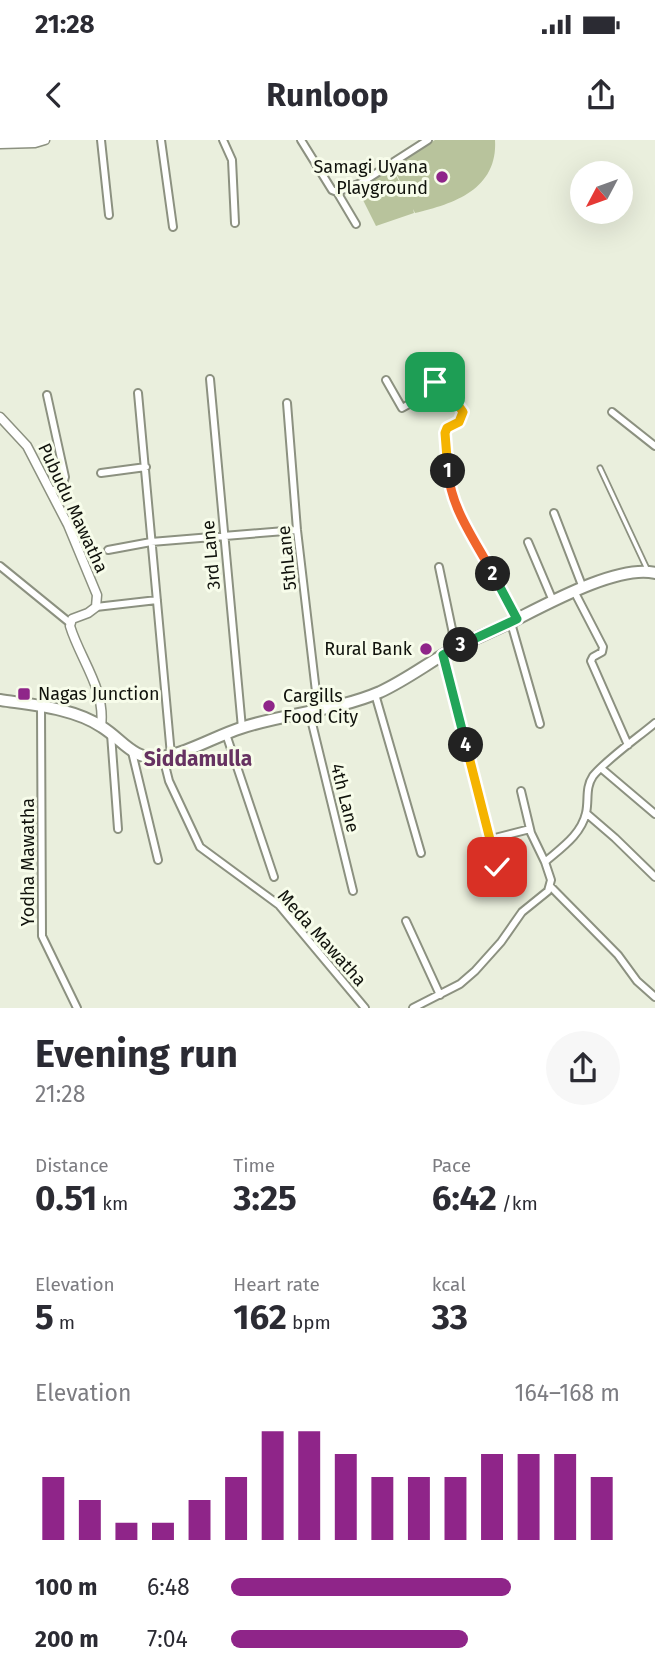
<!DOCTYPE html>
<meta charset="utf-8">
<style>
body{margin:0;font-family:"Fira Sans",sans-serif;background:#f7f7f7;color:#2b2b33;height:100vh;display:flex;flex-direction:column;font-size:26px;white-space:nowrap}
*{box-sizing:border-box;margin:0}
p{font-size:23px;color:#7c7c81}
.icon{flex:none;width:38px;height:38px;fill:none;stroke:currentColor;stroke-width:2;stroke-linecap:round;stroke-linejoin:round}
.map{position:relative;height:868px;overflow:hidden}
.panel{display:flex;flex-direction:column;background:#fff;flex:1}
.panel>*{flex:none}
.needle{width:46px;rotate:229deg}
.controls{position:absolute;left:570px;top:21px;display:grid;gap:14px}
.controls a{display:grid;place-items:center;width:63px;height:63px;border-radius:50%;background:#fff;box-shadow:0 7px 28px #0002;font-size:35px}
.pin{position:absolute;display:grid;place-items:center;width:60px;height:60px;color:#fff;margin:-30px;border-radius:14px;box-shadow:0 4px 10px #0006}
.km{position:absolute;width:35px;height:35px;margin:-18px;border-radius:50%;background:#222;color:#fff;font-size:19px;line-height:35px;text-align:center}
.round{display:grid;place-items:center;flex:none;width:74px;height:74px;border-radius:37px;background:#f7f7f7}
.overview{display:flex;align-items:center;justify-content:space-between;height:119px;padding:0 35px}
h1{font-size:38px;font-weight:700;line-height:52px}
.metrics{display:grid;grid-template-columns:repeat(3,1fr);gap:10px;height:119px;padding:7px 35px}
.metrics div{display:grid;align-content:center}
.metrics b{font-size:35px;font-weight:700}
.metrics small{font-size:19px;font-weight:400}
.metrics p{font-size:19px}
.chart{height:196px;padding:14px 35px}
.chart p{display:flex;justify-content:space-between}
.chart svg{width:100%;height:126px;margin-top:7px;stroke:#8f2589;stroke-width:6}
ul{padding:0 35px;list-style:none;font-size:23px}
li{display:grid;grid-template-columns:112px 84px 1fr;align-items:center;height:52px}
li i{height:18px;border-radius:9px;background:#8f2589}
.status{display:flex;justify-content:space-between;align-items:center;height:49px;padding:0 35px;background:#fff;direction:ltr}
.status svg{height:19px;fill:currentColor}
header{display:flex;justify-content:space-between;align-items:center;height:91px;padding:0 35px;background:#fff;font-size:32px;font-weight:700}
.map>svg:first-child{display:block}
</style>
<div class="status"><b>21:28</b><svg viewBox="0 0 49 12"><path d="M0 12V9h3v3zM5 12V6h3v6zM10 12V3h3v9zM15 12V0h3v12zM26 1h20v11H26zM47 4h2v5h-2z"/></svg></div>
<header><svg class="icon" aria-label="back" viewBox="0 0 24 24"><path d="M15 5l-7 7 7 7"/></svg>Runloop<svg class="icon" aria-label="share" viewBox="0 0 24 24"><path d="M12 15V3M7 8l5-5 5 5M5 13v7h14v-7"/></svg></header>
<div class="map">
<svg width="655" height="868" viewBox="0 0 655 868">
<rect width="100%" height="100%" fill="#eaefdd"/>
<path fill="#b8c39c" d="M435,0H495C498,49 454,64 415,73L413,69L414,73L376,86L357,48L391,26L408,58L392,25Z"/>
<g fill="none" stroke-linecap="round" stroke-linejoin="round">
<g stroke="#8c9180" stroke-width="7">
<path id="service" d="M600,328L648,431"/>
</g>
<g stroke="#8c9180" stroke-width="10">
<path id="minor" d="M101,0L109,75
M161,0L173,87
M223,0L232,20L235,83
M301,0L332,50L337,52L361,43L428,0
M337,52L356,84
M210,239L242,588
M386,240L402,268L418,259L438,240L442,241L463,272L459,282L447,288L445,293L450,350L456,366L517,479
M138,253L171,615
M47,255L65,337L63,344L51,352
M287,263L297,390L318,569
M612,272L655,306
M101,333L146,327
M554,373L583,448
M528,402L553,461
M108,410L151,402L297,390
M0,426L70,483
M439,427L456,508
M574,451L603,507L602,512L593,517L591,521L628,605
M96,467L157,460
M511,483L540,584
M443,515L497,727
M375,554L421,713
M41,567L42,796L77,868
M309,571L353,751
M111,594L118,689
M226,594L274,737
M132,612L158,720
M163,617L169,641L200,707L279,765L365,868
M602,629L655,674
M521,651L531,693L545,722
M586,673L615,698L655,737
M491,699L530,689
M551,747L618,815L637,841L655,857
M406,781L440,855
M413,868L460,844L475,831L501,802L522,772L548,751L551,740L545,722C561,708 581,695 586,673C589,660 585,648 593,636C607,619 637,598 655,583"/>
</g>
<g stroke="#8c9180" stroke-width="11">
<path id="tertiary" d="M0,4L35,3L45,0
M0,277L27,306L68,385L97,455L96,467L88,473L72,479L70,486C80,519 106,550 101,586"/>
</g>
<g stroke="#8c9180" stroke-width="14">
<path id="primary" d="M0,560C33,565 74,568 102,587C123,600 133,621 161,617C186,614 216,596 241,588C286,573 336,571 380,552C406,540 428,523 453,509C472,499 492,492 511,482C545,465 618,424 655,433"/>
</g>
<use href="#service" stroke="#fff" stroke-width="3.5"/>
<use href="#minor" stroke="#fff" stroke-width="6"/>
<use href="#tertiary" stroke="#fff" stroke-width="8"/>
<use href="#primary" stroke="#fff" stroke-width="10"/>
</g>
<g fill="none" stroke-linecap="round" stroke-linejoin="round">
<g stroke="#fff" stroke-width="14">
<path id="split-1" d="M435,242H442L463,272L459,282L447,288L445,293L448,331"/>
</g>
<g stroke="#fff" stroke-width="14">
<path id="split-2" d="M448,331C451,369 475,400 493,434"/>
</g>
<g stroke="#fff" stroke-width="14">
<path id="split-3" d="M461,505L517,479L493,434"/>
</g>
<g stroke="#fff" stroke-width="14">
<path id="split-4" d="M461,505L443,515L466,605"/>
</g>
<g stroke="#fff" stroke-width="14">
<path id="split-5" d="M466,605L497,727"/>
</g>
<use href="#split-1" stroke="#f5b400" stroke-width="9"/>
<use href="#split-2" stroke="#f0652b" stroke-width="9"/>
<use href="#split-3" stroke="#22a559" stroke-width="9"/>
<use href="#split-4" stroke="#22a559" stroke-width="9"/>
<use href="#split-5" stroke="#f5b400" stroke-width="9"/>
</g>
<g fill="#8f2589" stroke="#f7fcea" stroke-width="2.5">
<circle cx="442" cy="37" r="7"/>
<circle cx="426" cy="509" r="7"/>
<rect x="17" y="547" width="14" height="14" rx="3.5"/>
<circle cx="269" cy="566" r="7"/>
</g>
<g text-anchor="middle" stroke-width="6" stroke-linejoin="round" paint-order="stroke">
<g font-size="18" fill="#10120c" stroke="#f7fcea" text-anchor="end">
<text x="428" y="33">Samagi Uyana<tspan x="428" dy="21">Playground</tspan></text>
<text x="412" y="515">Rural Bank</text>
<text x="38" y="560" text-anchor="start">Nagas Junction</text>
<text x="283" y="562" text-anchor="start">Cargills<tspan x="283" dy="21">Food City</tspan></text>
</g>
<g font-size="18" fill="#10120c" stroke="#f7fcea">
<text transform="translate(73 368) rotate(65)" y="6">Pubudu Mawatha</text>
<text transform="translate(211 415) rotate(-95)" y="6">3rd Lane</text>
<text transform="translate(287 418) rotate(-96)" y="6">5thLane</text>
<text transform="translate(345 658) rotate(76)" y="6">4th Lane</text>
<text transform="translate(28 722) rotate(-90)" y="6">Yodha Mawatha</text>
<text transform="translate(322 798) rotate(48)" y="6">Meda Mawatha</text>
</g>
<g font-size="21" font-weight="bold" fill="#663261" stroke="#f7fcea">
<text x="198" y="626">Siddamulla</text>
</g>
</g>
</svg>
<div class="controls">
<a><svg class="needle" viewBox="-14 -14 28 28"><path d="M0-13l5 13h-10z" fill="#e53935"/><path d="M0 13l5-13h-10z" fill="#7c7c81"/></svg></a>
</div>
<div class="pin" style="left:435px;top:242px;background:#1e9e55"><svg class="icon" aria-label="arrive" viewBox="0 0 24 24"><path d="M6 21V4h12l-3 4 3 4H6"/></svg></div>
<div class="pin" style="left:497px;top:727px;background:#d93025"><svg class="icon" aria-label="check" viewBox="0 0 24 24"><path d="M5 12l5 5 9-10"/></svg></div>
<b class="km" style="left:448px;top:331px">1</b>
<b class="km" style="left:493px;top:434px">2</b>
<b class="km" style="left:461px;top:505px">3</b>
<b class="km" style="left:466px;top:605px">4</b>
</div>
<section class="panel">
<div class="overview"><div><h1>Evening run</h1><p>21:28</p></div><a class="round"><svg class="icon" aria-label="share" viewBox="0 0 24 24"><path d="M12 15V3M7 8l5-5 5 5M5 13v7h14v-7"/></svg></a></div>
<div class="metrics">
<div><p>Distance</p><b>0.51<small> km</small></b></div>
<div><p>Time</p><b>3:25</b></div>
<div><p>Pace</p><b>6:42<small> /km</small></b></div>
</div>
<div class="metrics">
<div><p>Elevation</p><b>5<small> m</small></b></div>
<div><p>Heart rate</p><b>162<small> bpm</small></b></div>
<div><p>kcal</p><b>33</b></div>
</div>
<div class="chart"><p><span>Elevation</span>164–168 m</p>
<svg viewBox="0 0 160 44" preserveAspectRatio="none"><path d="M5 44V22M15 44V30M25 44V38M35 44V38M45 44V30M55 44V22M65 44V6M75 44V6M85 44V14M95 44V22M105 44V22M115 44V22M125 44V14M135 44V14M145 44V14M155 44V22"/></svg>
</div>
<ul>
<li><b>100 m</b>6:48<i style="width:72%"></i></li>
<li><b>200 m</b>7:04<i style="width:61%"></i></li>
</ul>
</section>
